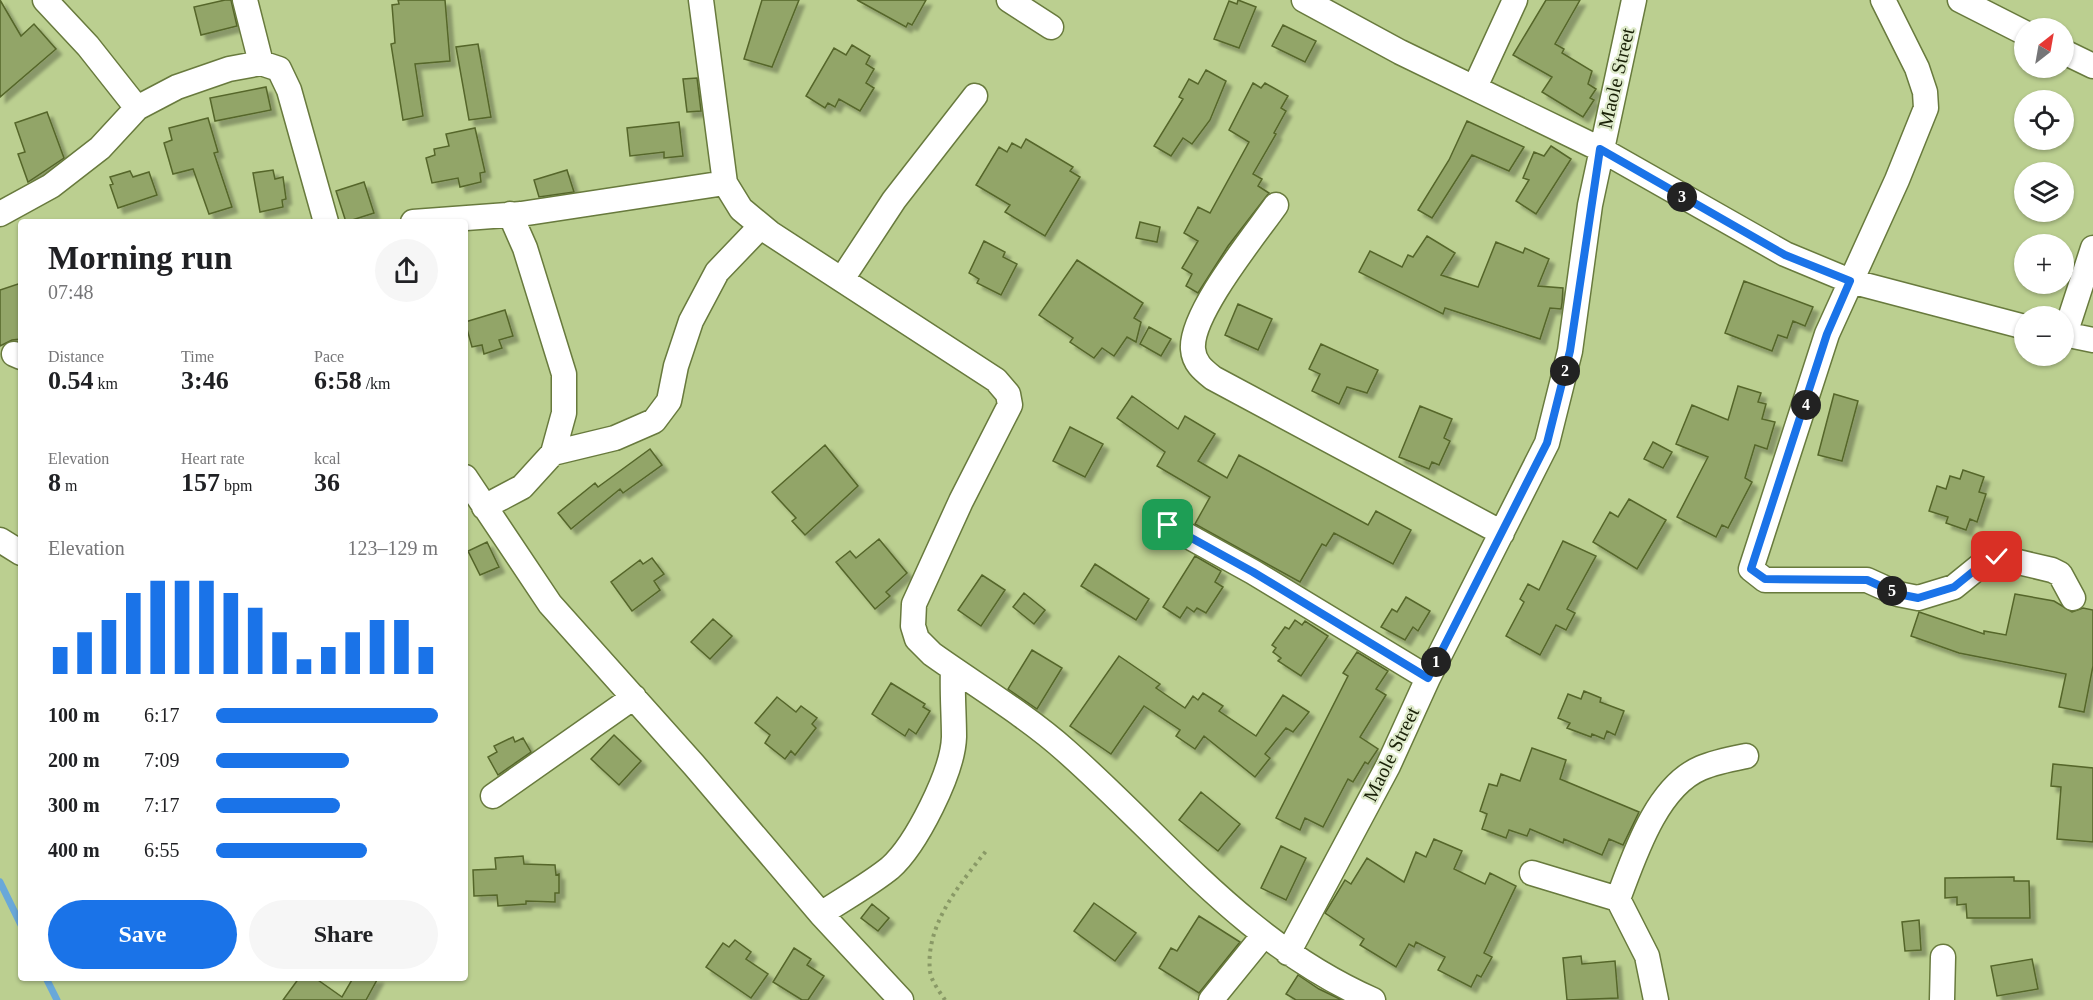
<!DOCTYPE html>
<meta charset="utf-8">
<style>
body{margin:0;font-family:"Times New Roman",serif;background:#f6f6f6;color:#202124;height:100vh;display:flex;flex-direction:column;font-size:22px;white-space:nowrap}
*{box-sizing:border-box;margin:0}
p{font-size:20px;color:#757577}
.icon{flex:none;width:33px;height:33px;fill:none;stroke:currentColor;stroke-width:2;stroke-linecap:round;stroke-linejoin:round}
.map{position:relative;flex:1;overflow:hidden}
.details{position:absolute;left:18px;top:219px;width:450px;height:762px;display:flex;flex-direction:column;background:#fff;border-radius:6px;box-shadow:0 2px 4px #0004}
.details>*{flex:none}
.needle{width:39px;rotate:31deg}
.tools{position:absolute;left:2014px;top:18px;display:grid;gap:12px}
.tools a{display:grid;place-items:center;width:60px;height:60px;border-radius:50%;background:#fff;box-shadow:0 2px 4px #0004;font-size:30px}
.pin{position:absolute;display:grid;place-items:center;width:51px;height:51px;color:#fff;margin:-26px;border-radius:12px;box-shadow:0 3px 9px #0006}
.km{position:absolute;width:30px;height:30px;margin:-15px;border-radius:50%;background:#222;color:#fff;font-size:16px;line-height:30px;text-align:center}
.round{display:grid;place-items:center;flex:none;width:63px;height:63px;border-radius:32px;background:#f6f6f6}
.headline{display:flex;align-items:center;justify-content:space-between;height:102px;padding:0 30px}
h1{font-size:33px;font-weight:700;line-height:45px}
.figures{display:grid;grid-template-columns:repeat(3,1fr);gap:9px;height:102px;padding:6px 30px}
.figures div{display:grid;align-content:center}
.figures b{font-size:26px;font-weight:700}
.figures small{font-size:16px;font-weight:400}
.figures p{font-size:16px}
.chart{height:168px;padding:12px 30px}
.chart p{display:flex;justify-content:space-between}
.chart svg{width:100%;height:108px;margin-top:6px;stroke:#1a73e8;stroke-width:6}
.cta{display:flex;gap:12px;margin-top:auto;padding:12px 30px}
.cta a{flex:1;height:69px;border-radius:36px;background:#1a73e8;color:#fff;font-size:24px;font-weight:700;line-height:69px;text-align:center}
.cta a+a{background:#f6f6f6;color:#202124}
ul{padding:0 30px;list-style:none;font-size:20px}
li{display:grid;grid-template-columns:96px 72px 1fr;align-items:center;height:45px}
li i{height:15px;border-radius:8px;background:#1a73e8}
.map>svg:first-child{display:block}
</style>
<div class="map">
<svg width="2093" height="1000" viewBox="0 0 2093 1000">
<defs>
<filter id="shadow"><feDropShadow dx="5.5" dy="5.5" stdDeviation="1.5" flood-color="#0004"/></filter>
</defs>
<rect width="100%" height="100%" fill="#bbcf90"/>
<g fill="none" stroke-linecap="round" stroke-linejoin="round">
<path stroke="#69a8d9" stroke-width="7" d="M0,882L21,925
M46,978L57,1000"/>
</g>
<path fill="#92a567" stroke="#55662a" stroke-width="1.5" filter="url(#shadow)" d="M0,0L21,36L34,24L56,49L0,97Z
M225,0H231L237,26L201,35L194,7Z
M398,0H445L450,61L415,64L423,116L403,120L391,44L395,43L392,5L399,4Z
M762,0H799L772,67L744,59Z
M857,0H926L912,25L908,23L906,27Z
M1238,0L1256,7L1239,48L1214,39L1229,1L1237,4Z
M1546,0H1580L1555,44L1564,49L1562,53L1592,71L1588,84L1596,89L1590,98L1594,100L1583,117L1542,92L1552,77L1513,55Z
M1283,25L1316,41L1305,62L1272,46Z
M478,44L491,117L469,120L456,47Z
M852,45L870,56L866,64L874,69L866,83L874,88L860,111L839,99L835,107L828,103L825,108L806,96L834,48L846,55Z
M1206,70L1226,81L1210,120L1192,144L1183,138L1171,156L1154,146L1183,99L1179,97L1189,79L1198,84Z
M697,78L701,111L687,112L683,79Z
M1253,83L1261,88L1265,83L1288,96L1281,108L1286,111L1274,133L1276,134L1253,174L1262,179L1258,186L1269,193L1228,246L1198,293L1186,286L1192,274L1182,268L1198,241L1184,233L1198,207L1210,213L1249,142L1229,130Z
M266,87L271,110L215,121L210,98Z
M47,112L64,158L28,182L18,154L25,152L15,123Z
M208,118L218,152L214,153L232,207L209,214L193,169L173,174L164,143L172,140L169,128Z
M1467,121L1524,147L1509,171L1472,155L1432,218L1418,210L1449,160Z
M679,122L683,156L664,158V152L630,156L627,128Z
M475,128L485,172L480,173L481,182L460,187L458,178L432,183L426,158L435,155L434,149L449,146L446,134Z
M1026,139L1073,167L1070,171L1080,177L1045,236L1005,212L1010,205L976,185L999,147L1007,152L1012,143L1021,148Z
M1551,146L1571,159L1536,214L1516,201L1529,180L1523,178L1534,152L1544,156Z
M273,170L275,179L283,177L286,199L282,200L283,207L260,212L253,173Z
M567,170L574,192L539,197L534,180Z
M130,171L133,177L149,172L157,195L118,208L110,185L113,184L110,177Z
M364,182L374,213L346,222L336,191Z
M1140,222L1160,227L1157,242L1136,238Z
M1427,236L1455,253L1441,275L1478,287L1496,242L1523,253L1525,248L1549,259L1538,286L1563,288L1562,303L1561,309L1550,308L1540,339L1445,308L1443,314L1359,272L1370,251L1402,267L1408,255L1413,257Z
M984,241L1005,252L1003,257L1017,264L1001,295L977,283L979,279L969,273Z
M1077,260L1143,303L1134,318L1141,322L1136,342L1127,337L1114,356L1102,348L1094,358L1070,342L1073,338L1039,315Z
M1744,281L1813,307L1805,326L1793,321L1787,338L1778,335L1772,351L1725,333Z
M21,283V339L12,340L0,346V290Z
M1238,304L1272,319L1258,350L1225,335Z
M505,310L513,336L499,340L502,348L484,354L482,345L472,347L465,322Z
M1149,327L1171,339L1161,356L1140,344Z
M1321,344L1378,370L1367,393L1347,387L1339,404L1312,391L1320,374L1309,369Z
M1738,386L1761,393L1758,402L1766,404L1762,419L1775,422L1767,449L1755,445L1745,478L1752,482L1728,528L1722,525L1716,537L1677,517L1708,457L1676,444L1692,405L1728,420Z
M1834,394L1858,401L1842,461L1818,455Z
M1132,396L1178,429L1185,416L1215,434L1198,461L1227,478L1239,455L1368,525L1376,511L1411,530L1393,564L1334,533L1326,546L1322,544L1300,582L1195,524L1210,497L1157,466L1165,452L1117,418Z
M1420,406L1452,419L1444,438L1450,441L1439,465L1432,462L1429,469L1399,457Z
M1070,427L1103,444L1085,477L1053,461Z
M1653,442L1672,452L1663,468L1644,459Z
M825,445L858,486L805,535L792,521L796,518L772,492Z
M650,449L662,465L623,493L620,489L571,529L558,513L595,483L598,487Z
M1963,470L1984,477L1979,492L1986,494L1977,522L1970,519L1966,530L1946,523L1948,517L1929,511L1937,486L1946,489L1950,476L1960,479Z
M1629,499L1666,520L1637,569L1593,542L1610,512L1618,517Z
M879,539L907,573L886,592L890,596L875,609L836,562L850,551L856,558Z
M1563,541L1596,556L1567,609L1575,613L1566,630L1556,625L1540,655L1506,636L1524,602L1520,599L1528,584L1539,590Z
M487,542L499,567L480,575L468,551Z
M1195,556L1221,571L1215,582L1223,587L1206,613L1197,608L1194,612L1187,607L1180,618L1163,607Z
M652,558L664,574L654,581L660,590L632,611L611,582L640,560L643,564Z
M1095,564L1149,599L1136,620L1081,586Z
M982,575L1005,590L981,626L958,610Z
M1024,593L1045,610L1034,624L1013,607Z
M2015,594L2054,601L2072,612L2083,608L2093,610V666L2084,712L2059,707L2066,674L1959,653L1911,636L1919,612L1984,634V631L2006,635Z
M1406,597L1430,611L1418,631L1413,627L1405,640L1381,627L1392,609L1397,612Z
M713,619L732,636L710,659L691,642Z
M1295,620L1302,625L1305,621L1328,636L1301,676L1278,661L1281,658L1273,652L1276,648L1272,645L1285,627L1289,629Z
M1032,650L1062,668L1037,709L1008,689Z
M1357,652L1388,671L1376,689L1386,695L1360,737L1378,749L1368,764L1365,762L1353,782L1348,779L1323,827L1305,818L1300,830L1276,818L1348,676L1343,673Z
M1119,656L1160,684L1156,688L1185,708L1193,696L1198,700L1203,693L1223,706L1219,711L1256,736L1283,695L1309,712L1293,732L1286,728L1265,754L1270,758L1255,777L1204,736L1195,749L1176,736L1180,730L1144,706L1111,754L1070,726Z
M891,683L925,704L923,707L930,711L916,734L909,729L905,736L872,714Z
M1584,691L1601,698L1600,702L1624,711L1615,735L1607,731L1604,739L1592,734L1591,737L1567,728L1570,723L1558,718L1568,694L1581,699Z
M777,697L796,712L801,706L817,718L812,724L816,728L795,755L791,751L785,759L765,743L770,735L755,723Z
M614,735L641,761L619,785L591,759Z
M513,737L515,742L523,738L531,752L498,775L488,757L497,752L494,746Z
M1532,748L1566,760L1560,779L1639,812L1623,845L1609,839L1602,855L1564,839L1563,843L1530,829L1527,836L1509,830L1506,838L1482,829L1487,814L1480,811L1489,784L1497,786L1501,774L1520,781Z
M2053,764L2093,768V842L2057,839L2061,787L2051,786Z
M1201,792L1240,824L1218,851L1179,820Z
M1434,839L1462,851L1454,869L1485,884L1490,873L1516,886L1484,953L1492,957L1481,977L1477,975L1471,987L1438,970L1445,957L1416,942L1414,947L1409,944L1396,967L1360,945L1364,939L1325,913L1345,880L1351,884L1367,858L1404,882L1416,852L1426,857Z
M1281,846L1306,858L1286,900L1261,888Z
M523,856L524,864L555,865L556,875L559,874V893H555V902L526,901V904L498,906L497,895L474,896L473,870L496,869L495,858Z
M2014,877V881H2029L2030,918H1967L1966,904L1957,905V897L1945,898V878Z
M1094,903L1136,933L1115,961L1074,931Z
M872,904L889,918L878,931L861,918Z
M1199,916L1240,942L1199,993L1159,968L1171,948L1177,951Z
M1919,920L1921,950L1905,951L1902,922Z
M735,940L751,952L746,959L768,974L751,998L706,967L723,943L729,947Z
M794,948L811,959L807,965L824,976L808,1000H802L773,982Z
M1581,956L1582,964L1615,961L1618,998L1567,1000L1563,958Z
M2032,959L2038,989L1997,996L1991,966Z
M1298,975L1319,989L1342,1000H1296L1286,994Z
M299,978H315L342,997L353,978H378L366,1000H283Z"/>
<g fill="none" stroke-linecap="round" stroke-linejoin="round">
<g stroke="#687a3d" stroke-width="27">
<path id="minor" d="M45,0L88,46L137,108
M245,0L261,63
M701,0L725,183L741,209L770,233L996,380L1008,394L1010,405L961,501L914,604L913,626L917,639L932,654C974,684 1027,716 1065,750C1168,841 1244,943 1373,1000
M1009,0L1051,27
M1304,0L1400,52L1600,149L1785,254L1850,281L2025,327
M1883,0L1917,68L1925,92L1926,108L1897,180L1827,334L1751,569L1765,580H1867L1898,594L1918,598L1954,587L1986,561L1997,557L2052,570L2060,574L2073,598
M1960,0L2025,33
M2064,52L2093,66
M1475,87L1515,0
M1276,205C1255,235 1190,314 1193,349C1194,363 1203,370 1213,378L1502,533
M0,214L51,186L100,148L137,108L177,87L229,69L261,63L279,69L289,90L326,222
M413,222L521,214L725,183
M842,279L894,200L975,96
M2064,334L2093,340
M2065,334L2093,248
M14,354L21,357
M553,453L615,438L654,421L669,401L676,366L691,321L717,272L761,226
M465,477L550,604L694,765L821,914L901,1000
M484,507L522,487L553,453L564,413V374L525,248L510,214
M1168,525L1253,572L1428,678
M0,540L21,553
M493,796L634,697
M1532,873L1618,899L1647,956L1656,1000
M1618,899C1634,857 1656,787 1701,768C1715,762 1731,759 1746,756
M821,914C843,899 869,885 890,868C916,845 953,772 954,737C954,715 952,692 953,669
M1288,953L1388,766L1428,678L1547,443L1570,351L1590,205L1634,0
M1211,1000L1263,936
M1942,1000L1943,957"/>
</g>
<path stroke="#899966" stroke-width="4" stroke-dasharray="3 4.5" stroke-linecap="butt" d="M945,1000C940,992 931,981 930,971C925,925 960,884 986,851"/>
<use href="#minor" stroke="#fff" stroke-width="24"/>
</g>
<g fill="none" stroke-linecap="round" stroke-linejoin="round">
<g stroke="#fff" stroke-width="12">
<path id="route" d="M1168,525L1253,572L1428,678L1547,443L1570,351L1600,149L1785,255L1850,281L1827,334L1751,569L1765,579L1867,580L1898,594L1918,598L1954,587L1986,561L1997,557"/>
</g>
<use href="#route" stroke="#1a73e8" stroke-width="8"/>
</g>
<g text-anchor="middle" stroke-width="4.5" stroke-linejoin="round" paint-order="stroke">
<g font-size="20" fill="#1a2108" stroke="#e0eccc">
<text transform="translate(1616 78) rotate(-77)" y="7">Maole Street</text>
<text transform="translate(1391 754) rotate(-64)" y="7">Maole Street</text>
</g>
</g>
</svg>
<div class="tools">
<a><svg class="needle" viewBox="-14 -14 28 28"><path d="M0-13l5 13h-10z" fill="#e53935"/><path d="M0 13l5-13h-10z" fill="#757577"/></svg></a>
<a><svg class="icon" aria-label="locate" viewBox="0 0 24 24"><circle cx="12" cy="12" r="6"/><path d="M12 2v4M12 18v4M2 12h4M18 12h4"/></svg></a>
<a><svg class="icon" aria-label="layers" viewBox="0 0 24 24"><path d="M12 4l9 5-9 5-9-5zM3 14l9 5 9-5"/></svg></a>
<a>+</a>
<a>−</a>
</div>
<div class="pin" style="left:1168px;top:525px;background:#1e9e55"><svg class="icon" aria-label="arrive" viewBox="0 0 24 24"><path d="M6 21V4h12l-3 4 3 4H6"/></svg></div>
<div class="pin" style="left:1997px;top:557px;background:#d93025"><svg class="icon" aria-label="check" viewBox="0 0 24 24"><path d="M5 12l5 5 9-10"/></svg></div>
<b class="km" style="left:1436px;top:662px">1</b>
<b class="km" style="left:1565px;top:371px">2</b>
<b class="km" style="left:1682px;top:197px">3</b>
<b class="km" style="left:1806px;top:405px">4</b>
<b class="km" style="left:1892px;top:591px">5</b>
<section class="details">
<div class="headline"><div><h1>Morning run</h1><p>07:48</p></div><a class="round"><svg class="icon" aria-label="share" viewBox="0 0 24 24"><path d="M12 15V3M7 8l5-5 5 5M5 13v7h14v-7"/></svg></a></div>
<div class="figures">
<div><p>Distance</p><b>0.54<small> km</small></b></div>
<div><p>Time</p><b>3:46</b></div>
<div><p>Pace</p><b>6:58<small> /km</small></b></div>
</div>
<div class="figures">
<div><p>Elevation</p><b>8<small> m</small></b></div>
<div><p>Heart rate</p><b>157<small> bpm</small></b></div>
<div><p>kcal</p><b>36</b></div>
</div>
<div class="chart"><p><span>Elevation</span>123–129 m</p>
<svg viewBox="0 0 160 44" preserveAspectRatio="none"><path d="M5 44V33M15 44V27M25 44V22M35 44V11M45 44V6M55 44V6M65 44V6M75 44V11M85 44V17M95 44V27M105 44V38M115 44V33M125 44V27M135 44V22M145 44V22M155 44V33"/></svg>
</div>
<ul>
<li><b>100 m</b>6:17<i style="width:100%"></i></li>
<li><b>200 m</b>7:09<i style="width:60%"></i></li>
<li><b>300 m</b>7:17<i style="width:56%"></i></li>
<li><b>400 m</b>6:55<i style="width:68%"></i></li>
</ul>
<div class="cta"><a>Save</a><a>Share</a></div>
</section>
</div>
